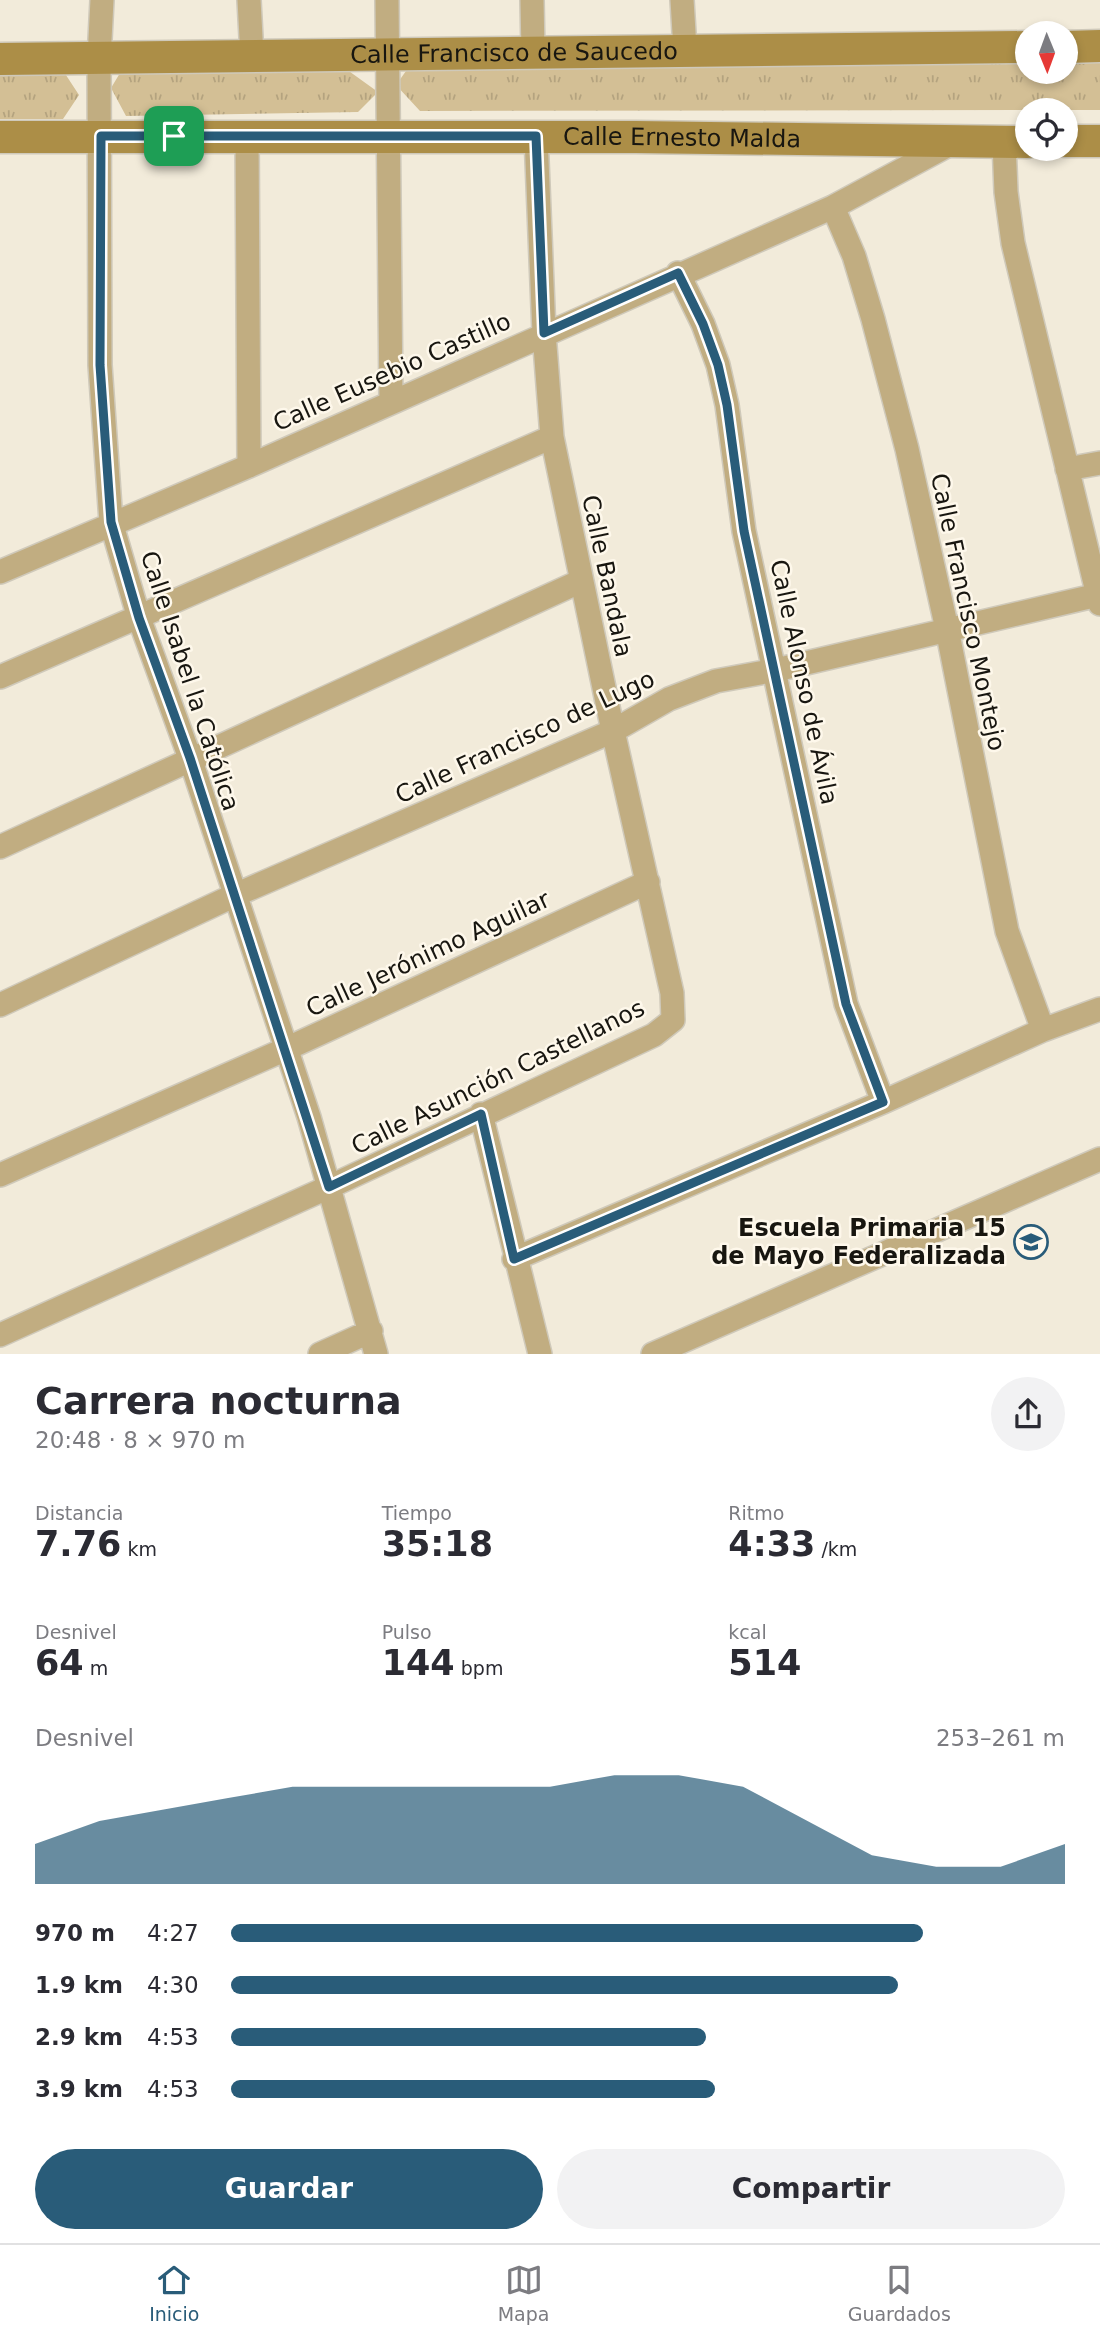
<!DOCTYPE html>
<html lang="es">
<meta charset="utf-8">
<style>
body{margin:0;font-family:"DejaVu Sans",sans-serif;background:#f2f2f3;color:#2b2b33;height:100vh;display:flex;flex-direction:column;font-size:26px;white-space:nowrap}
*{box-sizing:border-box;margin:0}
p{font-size:23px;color:#7c7c81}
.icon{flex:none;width:38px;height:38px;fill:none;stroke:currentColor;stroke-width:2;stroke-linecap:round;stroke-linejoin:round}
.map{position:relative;height:1354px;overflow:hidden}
.side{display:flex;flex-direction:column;background:#fff;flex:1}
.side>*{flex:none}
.needle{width:46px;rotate:179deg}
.buttons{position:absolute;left:1015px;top:21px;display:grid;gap:14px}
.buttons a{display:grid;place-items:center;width:63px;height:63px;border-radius:50%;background:#fff;box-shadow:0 4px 10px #0003;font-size:35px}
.pin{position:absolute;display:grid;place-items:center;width:60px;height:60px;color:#fff;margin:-30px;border-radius:14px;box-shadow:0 4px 10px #0006}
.round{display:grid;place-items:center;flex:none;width:74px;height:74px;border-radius:37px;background:#f2f2f3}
.headline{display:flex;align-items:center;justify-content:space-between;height:119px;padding:0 35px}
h1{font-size:38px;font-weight:700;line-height:52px}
.stats{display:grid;grid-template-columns:repeat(3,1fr);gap:10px;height:119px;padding:7px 35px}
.stats div{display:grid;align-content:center}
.stats b{font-size:35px;font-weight:700}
.stats small{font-size:19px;font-weight:400}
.stats p{font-size:19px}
.chart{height:196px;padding:14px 35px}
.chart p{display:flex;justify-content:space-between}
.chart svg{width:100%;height:126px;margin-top:7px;fill:#295c79;opacity:.7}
.primary-button{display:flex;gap:14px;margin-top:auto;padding:14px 35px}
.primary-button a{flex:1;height:80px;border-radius:42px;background:#295c79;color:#fff;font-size:28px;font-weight:700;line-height:80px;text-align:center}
.primary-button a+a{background:#f2f2f3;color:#2b2b33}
ul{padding:0 35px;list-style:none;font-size:23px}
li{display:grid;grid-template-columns:112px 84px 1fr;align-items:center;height:52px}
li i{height:18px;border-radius:9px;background:#295c79}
.dock{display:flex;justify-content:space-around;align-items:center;height:98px;border-top:2px solid #e1e1e2;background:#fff;font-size:19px;color:#7c7c81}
.dock a{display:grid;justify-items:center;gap:4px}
.dock .current{color:#295c79}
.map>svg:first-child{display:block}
</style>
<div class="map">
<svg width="1100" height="1354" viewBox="0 0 1100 1354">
<defs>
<pattern id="park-tufts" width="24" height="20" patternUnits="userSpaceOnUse" patternTransform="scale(1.75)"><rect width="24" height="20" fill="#d3bf95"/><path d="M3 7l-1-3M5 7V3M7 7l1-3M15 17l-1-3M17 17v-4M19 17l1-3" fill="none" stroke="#b4a37f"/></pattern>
</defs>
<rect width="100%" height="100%" fill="#f2ebda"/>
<path fill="url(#park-tufts)" d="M1100,57V110L420,111L396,85L411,64L1027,58V72H1066V58Z
M62,69L79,95L63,119H0V70Z
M346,69L378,92L358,112L126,116L111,88L120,73Z"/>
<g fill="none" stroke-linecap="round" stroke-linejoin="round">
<g stroke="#cfc9ba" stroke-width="26">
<path id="minor" d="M102,0L99,59L100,365L111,522L139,618L190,758L309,1117L376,1354
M249,0L252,56
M387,0L391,401
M532,0L533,52
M682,0L685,49
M247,136L249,466
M1004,142L1006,192L1013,243L1100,604
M833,207L854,256L873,319L907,449L947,629L1007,931L1043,1030
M678,273L703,324L718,365L727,405L744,531L846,1004L883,1102
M1067,469L1100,463
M0,572L249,466L833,207L954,142
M0,677L552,437
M0,847L581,581
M0,1005L233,896L613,731L669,699L716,681L776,670L1098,595
M481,1114L540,1354
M0,1175L286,1049L648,882
M514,1259L883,1102L1043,1030L1100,1009
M0,1335L329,1187L654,1035L673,1020L672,993L613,731L552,437L544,333L536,136
M320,1354L371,1331
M653,1354L1100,1159"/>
</g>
<g stroke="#cfc9ba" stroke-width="35">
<g id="secondary">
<path d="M1066,47L1100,46"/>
<path id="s1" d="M0,59L1027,47"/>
<path id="s2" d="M0,137H636L1027,142"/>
<path d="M1066,141H1100"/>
</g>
</g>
<use href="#minor" stroke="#c1ad81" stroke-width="23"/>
<use href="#secondary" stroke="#ac8e47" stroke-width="32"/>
</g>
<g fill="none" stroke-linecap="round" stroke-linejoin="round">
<g stroke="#fff" stroke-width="14">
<path id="route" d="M101,136H536L544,333L678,273L703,324L718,365L727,405L744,531L846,1004L883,1102L514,1259L481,1114L329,1187L190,758L139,618L111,522L100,365Z"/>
</g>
<use href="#route" stroke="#295c79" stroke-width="9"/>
</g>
<defs>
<g id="school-ring" transform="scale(1.75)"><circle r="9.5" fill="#fef8eb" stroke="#295c79" stroke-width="1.5"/><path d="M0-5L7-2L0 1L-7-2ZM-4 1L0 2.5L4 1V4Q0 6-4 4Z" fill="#295c79"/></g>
</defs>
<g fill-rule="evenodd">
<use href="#school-ring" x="1031" y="1242"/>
</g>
<g text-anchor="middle" stroke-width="5" stroke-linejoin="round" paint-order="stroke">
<g font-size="24" fill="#181610" stroke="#fef8eb">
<text dy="8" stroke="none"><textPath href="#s1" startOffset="514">Calle Francisco de Saucedo</textPath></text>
<text dy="8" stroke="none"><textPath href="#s2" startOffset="682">Calle Ernesto Malda</textPath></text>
<text transform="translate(392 372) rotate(-24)" y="8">Calle Eusebio Castillo</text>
<text transform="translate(607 576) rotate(78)" y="8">Calle Bandala</text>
<text transform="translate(968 612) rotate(78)" y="8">Calle Francisco Montejo</text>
<text transform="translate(190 681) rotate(72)" y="8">Calle Isabel la Católica</text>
<text transform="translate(804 682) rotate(78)" y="8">Calle Alonso de Ávila</text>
<text transform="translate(525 737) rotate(-25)" y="8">Calle Francisco de Lugo</text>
<text transform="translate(428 954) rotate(-25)" y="8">Calle Jerónimo Aguilar</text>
<text transform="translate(498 1077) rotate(-26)" y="8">Calle Asunción Castellanos</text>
</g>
<g font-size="24" font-weight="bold" fill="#181610" stroke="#fef8eb" text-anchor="end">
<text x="1006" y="1236">Escuela Primaria 15<tspan x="1006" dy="28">de Mayo Federalizada</tspan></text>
</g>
</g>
</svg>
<div class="buttons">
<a><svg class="needle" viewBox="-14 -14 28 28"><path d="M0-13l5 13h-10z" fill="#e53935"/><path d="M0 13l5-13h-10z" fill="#7c7c81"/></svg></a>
<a><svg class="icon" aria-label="locate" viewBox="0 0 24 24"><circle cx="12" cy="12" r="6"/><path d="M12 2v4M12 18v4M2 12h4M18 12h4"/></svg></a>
</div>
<div class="pin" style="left:174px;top:136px;background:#1e9e55"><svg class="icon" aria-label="arrive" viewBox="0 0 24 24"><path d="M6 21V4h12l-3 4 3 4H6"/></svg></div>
</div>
<section class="side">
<div class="headline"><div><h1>Carrera nocturna</h1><p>20:48 · 8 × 970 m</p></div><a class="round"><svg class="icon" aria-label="share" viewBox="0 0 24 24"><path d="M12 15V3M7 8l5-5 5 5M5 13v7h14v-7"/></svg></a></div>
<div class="stats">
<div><p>Distancia</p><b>7.76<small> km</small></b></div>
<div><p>Tiempo</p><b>35:18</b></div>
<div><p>Ritmo</p><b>4:33<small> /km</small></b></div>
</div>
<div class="stats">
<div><p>Desnivel</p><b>64<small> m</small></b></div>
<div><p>Pulso</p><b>144<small> bpm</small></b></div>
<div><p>kcal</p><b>514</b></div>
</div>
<div class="chart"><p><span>Desnivel</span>253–261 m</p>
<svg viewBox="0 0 160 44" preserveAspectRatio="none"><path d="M0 44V30L10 22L20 18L30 14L40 10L50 10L60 10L70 10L80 10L90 6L100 6L110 10L120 22L130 34L140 38L150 38L160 30V44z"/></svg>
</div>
<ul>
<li><b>970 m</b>4:27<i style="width:83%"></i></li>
<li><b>1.9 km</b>4:30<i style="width:80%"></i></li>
<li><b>2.9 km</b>4:53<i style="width:57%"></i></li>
<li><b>3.9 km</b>4:53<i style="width:58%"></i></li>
</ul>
<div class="primary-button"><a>Guardar</a><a>Compartir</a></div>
</section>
<nav class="dock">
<a class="current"><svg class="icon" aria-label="home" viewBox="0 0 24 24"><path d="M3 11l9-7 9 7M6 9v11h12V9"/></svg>Inicio</a>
<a><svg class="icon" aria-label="map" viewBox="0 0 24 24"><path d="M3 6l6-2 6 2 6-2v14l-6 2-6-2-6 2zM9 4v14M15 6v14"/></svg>Mapa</a>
<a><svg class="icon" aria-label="saved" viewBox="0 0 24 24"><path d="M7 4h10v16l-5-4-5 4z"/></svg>Guardados</a>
</nav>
